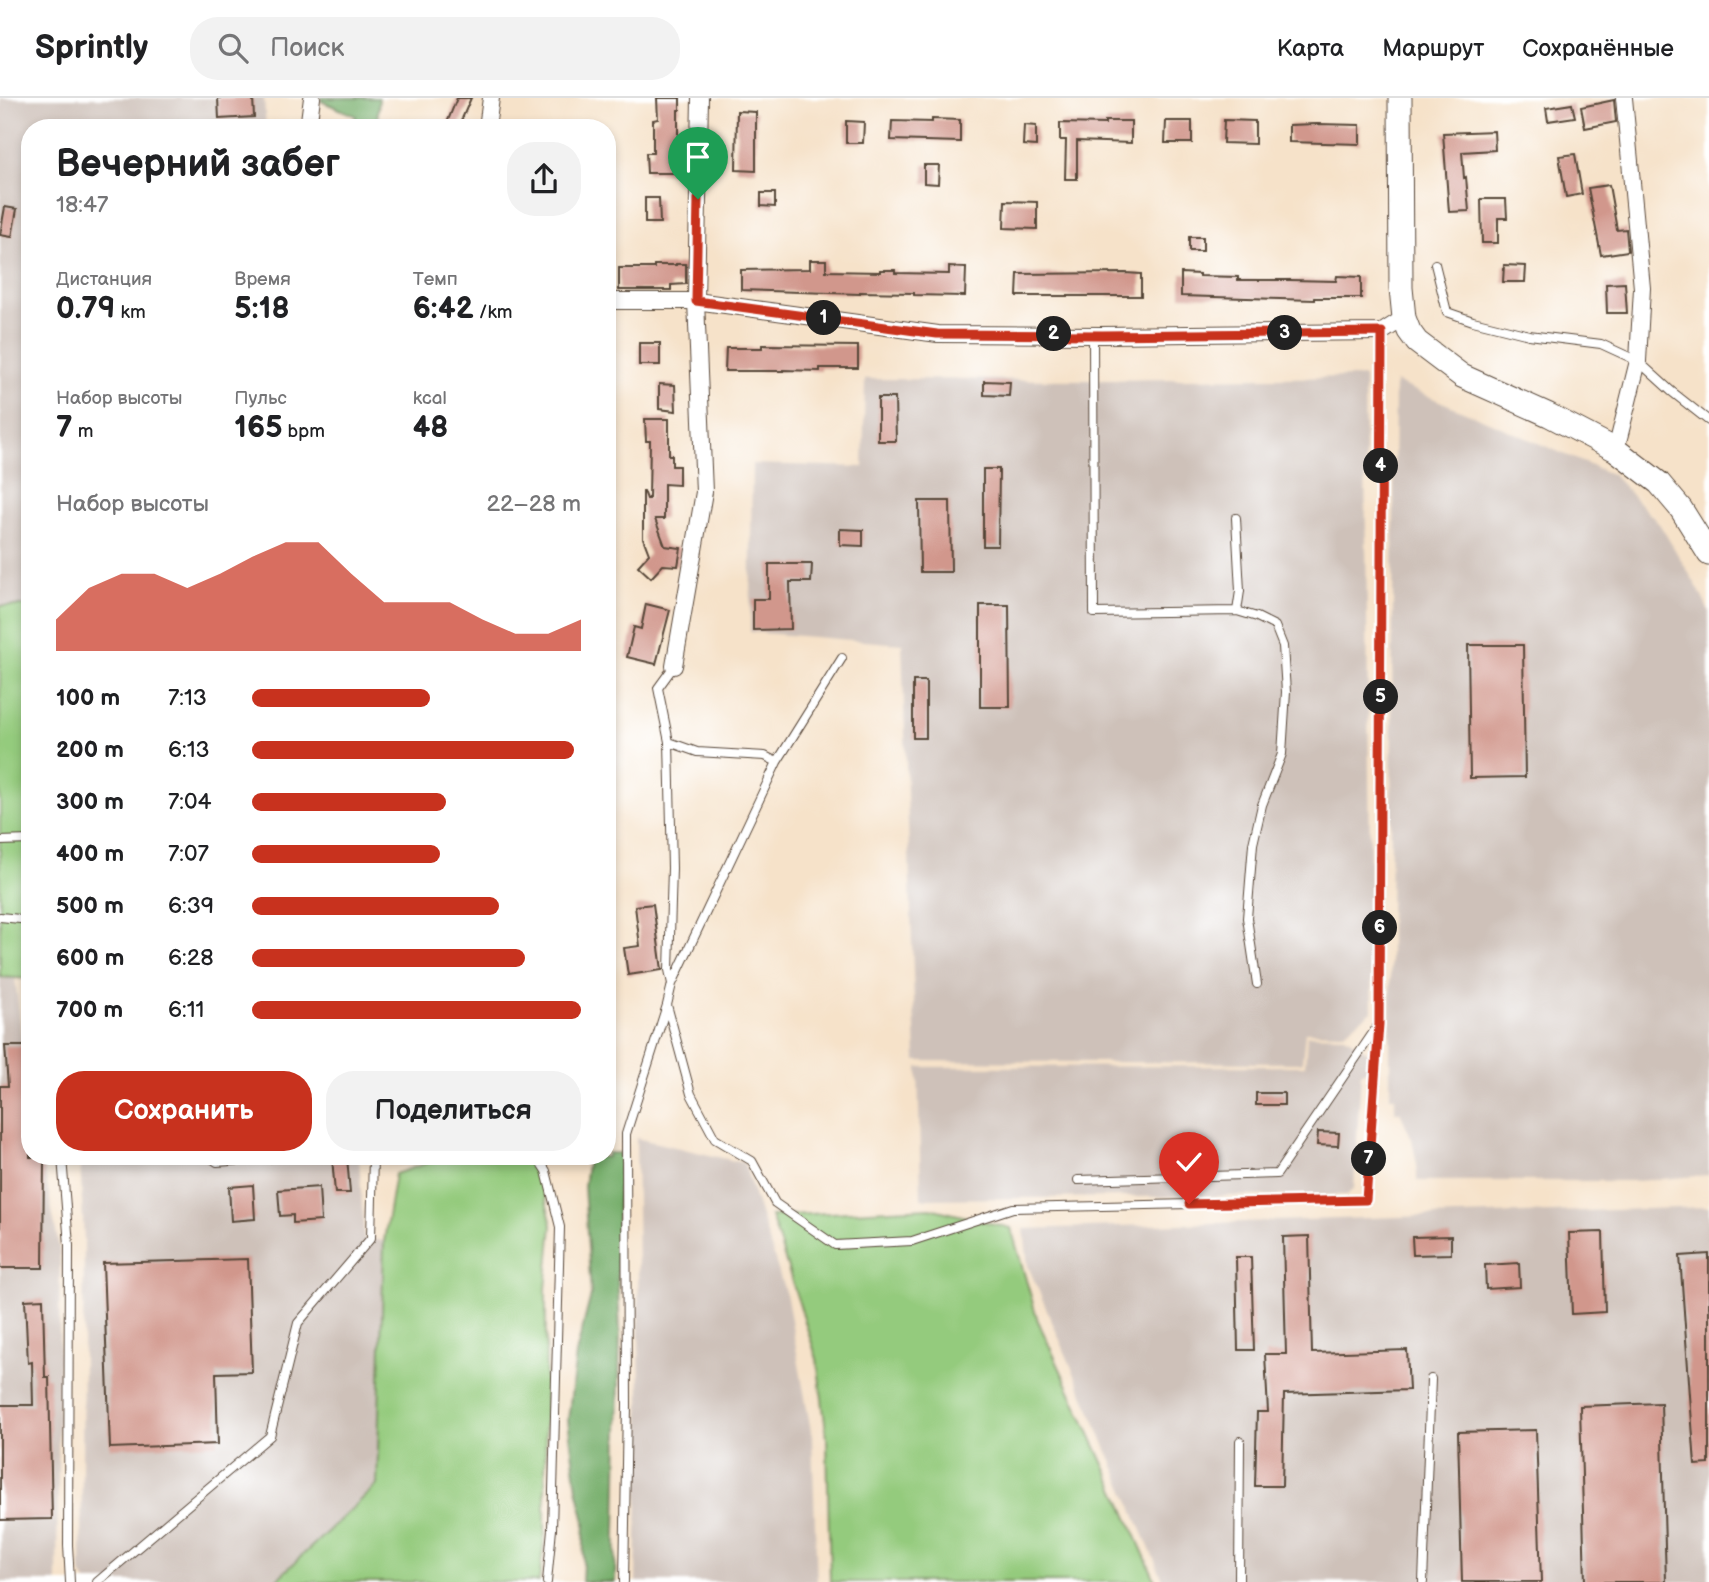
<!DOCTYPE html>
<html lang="ru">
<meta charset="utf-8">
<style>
body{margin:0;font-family:"Balsamiq Sans",sans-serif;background:#f2f2f2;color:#202124;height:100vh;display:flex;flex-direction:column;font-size:26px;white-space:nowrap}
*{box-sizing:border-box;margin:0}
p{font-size:23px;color:#757577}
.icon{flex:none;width:38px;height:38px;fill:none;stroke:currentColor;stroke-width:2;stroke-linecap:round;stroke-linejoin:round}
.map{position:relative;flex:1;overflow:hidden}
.details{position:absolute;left:21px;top:21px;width:595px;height:1046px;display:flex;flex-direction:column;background:#fff;border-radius:28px;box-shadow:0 4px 10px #0003}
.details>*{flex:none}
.pin{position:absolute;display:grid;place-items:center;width:60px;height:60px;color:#fff;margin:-72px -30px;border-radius:50% 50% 50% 0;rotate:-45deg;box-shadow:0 0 7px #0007}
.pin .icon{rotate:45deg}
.km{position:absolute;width:35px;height:35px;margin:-18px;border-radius:50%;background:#222;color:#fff;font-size:19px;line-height:35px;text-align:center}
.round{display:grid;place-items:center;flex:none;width:74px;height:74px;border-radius:28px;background:#f2f2f2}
.overview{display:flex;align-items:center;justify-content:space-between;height:119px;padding:0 35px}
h1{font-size:38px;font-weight:600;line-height:52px}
.metrics{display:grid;grid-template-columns:repeat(3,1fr);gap:10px;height:119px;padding:7px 35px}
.metrics div{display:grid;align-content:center}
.metrics b{font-size:30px;font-weight:600}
.metrics small{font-size:19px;font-weight:400}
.metrics p{font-size:19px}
.chart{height:196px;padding:14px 35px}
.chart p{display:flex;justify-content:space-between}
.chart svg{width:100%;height:126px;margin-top:7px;fill:#c8321e;opacity:.7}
.action{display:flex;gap:14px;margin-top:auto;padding:14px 35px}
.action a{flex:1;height:80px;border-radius:28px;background:#c8321e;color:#fff;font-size:28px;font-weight:600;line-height:80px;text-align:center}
.action a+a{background:#f2f2f2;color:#202124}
ul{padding:0 35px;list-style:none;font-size:23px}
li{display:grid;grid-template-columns:112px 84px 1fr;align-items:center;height:52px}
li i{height:18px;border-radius:9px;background:#c8321e}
header{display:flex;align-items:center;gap:42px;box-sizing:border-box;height:98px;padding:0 35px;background:#fff;border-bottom:2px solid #e0e0e0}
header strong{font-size:33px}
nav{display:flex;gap:38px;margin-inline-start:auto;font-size:24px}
.search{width:490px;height:63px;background:#f2f2f2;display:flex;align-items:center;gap:18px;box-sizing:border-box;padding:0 24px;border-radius:28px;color:#757577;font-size:26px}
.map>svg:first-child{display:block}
</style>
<header>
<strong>Sprintly</strong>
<div class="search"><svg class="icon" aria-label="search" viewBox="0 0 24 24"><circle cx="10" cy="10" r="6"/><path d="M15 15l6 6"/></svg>Поиск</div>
<nav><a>Карта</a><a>Маршрут</a><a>Сохранённые</a></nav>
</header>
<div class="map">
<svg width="1709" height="1484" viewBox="0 0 1709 1484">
<rect width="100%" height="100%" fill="#fff"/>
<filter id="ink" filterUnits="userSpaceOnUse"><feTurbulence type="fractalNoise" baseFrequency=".0143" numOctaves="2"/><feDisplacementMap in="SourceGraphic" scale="14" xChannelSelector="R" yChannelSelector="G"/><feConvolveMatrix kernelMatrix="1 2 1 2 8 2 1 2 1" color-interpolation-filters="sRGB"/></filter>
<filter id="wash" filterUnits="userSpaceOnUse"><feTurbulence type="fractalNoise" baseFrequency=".00686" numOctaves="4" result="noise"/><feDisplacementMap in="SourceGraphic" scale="28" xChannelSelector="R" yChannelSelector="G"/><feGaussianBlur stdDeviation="1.57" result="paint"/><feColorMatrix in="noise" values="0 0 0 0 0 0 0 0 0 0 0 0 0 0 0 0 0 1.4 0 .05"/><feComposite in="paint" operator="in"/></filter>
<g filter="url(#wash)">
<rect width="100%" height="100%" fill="#f6e2c9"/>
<path fill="#cec1b9" d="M0,0H264L266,30H30V508H0Z
M1364,279L1372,913L1343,935L1305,934L1302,965L916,963L902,546L750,534L752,366L863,369L865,281L1093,282Z
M1395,284L1613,377L1660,427L1699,492L1709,514V1077L1637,1083H1417V1067L1412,1041L1400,1014H1395V999H1390V833Z
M0,879L15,880L23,953L30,1059H42L60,1155L57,1484H0Z
M1307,937L1345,938L1371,956L1370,969L1361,975L1354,1090L1347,1097L921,1101L918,969L1305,968Z
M636,1040L744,1065L787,1200L812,1338L817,1484H636L640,1304Z
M80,1059H359L364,1140L384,1143L377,1387L274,1484H86L81,1475L84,1143Z
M1709,1109V1484H1164L1028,1168L1024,1131Z"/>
<path fill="#94cb7d" stroke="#687a4e" stroke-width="2" d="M0,508H30V881L0,879Z
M445,1059H528L540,1080L552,1127L546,1191L545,1433L539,1484H274L377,1387L384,1143L395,1076Z
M930,1110L1011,1130L1038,1223L1118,1397L1156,1484H830L827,1341L817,1261L771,1118Z"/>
<path fill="#77af6c" stroke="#596c45" stroke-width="2" d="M321,0H379L377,25L388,30H352L356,18L321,3Z
M607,1055H620L616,1148L620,1234L615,1484H582L585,1424L577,1391L568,1322L576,1256L591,1197L584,1088L588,1059H607Z"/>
<g id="blocks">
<path fill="#d1978c" d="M218,0H253L254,19L219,21Z
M457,0H471L458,30H445Z
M657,0H680V12H678V75H647L646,55H653V22L658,21Z
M1614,2L1616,24L1585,30L1581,9Z
M1572,6L1575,19L1548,23L1546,10Z
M737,13L756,14V73L736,72Z
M932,21L960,22V44L891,42L892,23L932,24Z
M1224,22L1255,23V46L1223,45Z
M846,23L864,24L863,45H846Z
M1105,23H1131V45L1077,43V81H1065L1066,42H1060V25L1105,26Z
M1166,23H1192V45H1165Z
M1317,26L1360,27V46L1289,44V27Z
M1024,27L1036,28V48L1023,47Z
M1494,33L1495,52L1462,54L1464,80L1466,79L1469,113L1449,114L1443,35Z
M1575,56L1582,96L1566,99L1559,58Z
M924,67H939L938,86L924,85Z
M1609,87L1617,132L1626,131L1628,153L1601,157L1588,90Z
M761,95H775V109L761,108Z
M645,100H659L660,125H645Z
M1481,101H1506L1507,120H1498V145H1482Z
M1005,103L1037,104V131L1004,130Z
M5,109L17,111L12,139L0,137Z
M1189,139H1203V153H1189Z
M810,162H826V173L880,174V172H895V175L949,176V169L966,170L965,198L914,197V195L860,194V196L741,192V172L810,171Z
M676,166H686V186L671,187V192H619V170H654V167H676Z
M1504,167L1526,168L1525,184H1503Z
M1125,175L1141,176V198H1017L1018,176Z
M1181,175L1199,176V178L1238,179V182H1290L1336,183L1337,178L1361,179V200H1315V202L1181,198Z
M1625,185L1627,215H1607L1606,186Z
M639,245H660V267H639Z
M762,247L858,248V270H820V273L783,272V273H725L726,250H762Z
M984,283L1010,284L1009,298L984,297Z
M659,286L675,287L676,313L659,311Z
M878,300H895L896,343H878Z
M645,321H669V357H672V368H679V387L664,386V421H655L665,448L681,450L678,468L663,467L651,480L638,468L649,456L643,440V393H644L647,401H649L650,343H646Z
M983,371H999L998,448H983Z
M919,403H950L951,474H920Z
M840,431L863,432V448L840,447Z
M769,466H812L811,484H790L791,531L753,532V501H769Z
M646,506L670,512L656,566L627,559L634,529L641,531Z
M980,507H1009L1010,609H980Z
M1468,547H1523L1525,679L1470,680Z
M913,583H926V640H913Z
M653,806L662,872L628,877L624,850L640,848L635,808Z
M5,948H30V1059H44L43,1170H0V988H8Z
M1256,995H1284V1007H1256Z
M1318,1034L1339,1035L1338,1048L1317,1047Z
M332,1059H347L350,1095H335Z
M253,1087L255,1121L231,1123L229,1089Z
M319,1089L321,1123L293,1125V1117L280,1118L278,1092Z
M1603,1134L1605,1214L1572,1216L1569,1135Z
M1309,1138L1312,1255L1407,1252L1409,1292L1284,1296L1282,1388H1255L1257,1314H1268L1265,1256H1286L1283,1139Z
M1451,1138V1156L1413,1157L1412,1139Z
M1709,1156V1366L1695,1367L1680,1158Z
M1236,1159H1251L1254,1252H1238Z
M248,1161L252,1274L216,1275L218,1346L110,1350L103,1165Z
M1519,1165L1520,1189L1486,1191L1485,1167Z
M43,1201L45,1279H49L52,1421L0,1422V1307H33L32,1264L28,1265L25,1202Z
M1661,1305L1666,1484H1585L1580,1308Z
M1536,1332L1541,1484H1462L1458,1334Z"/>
</g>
</g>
<g filter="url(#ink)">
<use href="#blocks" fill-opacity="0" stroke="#574638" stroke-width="2"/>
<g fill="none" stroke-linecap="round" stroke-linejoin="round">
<g stroke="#574638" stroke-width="10">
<path id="lane" d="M1435,166L1447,214L1473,223L1529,237L1601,246L1638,263L1671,293L1709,323
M1093,236L1094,515L1237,513L1257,519L1275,528L1283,548L1286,594L1282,656L1262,707L1253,746L1247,820L1257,886
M1236,420L1240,493L1237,513
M674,568L658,590L669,644L672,770L669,872L672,886L667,907L691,996L715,1041L752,1063L775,1105L835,1147L912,1143L1013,1110L1366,1102L1379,926
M669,644L697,654L765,658L777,664
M0,743L30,742
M0,819L30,822
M672,886L777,664L842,560
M62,1059L69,1147L68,1447L70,1484
M210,1059L217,1064L286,1059
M537,1059L546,1073L560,1129L552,1431L547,1484
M401,1063L416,1059
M1078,1082L1277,1076L1379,926L1382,234
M97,1484L270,1338L298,1225L371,1140L373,1059
M624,1484L627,1307L626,1036L667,907
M1239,1484L1240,1343
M1423,1484L1431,1281"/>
</g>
<g stroke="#574638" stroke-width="18">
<path id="street" d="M308,30L312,0
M487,30L491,0
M607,203H696L938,236L1102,237L1382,234L1404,220
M1616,352L1638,263L1642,190L1624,0
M674,568L704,394L696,203L700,0"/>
</g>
<g stroke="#574638" stroke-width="25">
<path id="secondary" d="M1400,0L1401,190L1404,220L1409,233L1417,244L1462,278L1549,317L1616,352L1659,385L1681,411L1709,456"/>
</g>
<use href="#lane" stroke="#fff" stroke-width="8"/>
<use href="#street" stroke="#fff" stroke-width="16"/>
<use href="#secondary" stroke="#fff" stroke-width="23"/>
</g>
</g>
<g fill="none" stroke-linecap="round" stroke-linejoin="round" filter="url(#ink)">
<g stroke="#fff" stroke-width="14">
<path id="route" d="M698,101L696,203L937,236L1102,237L1382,234L1379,926L1366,1102L1189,1106"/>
</g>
<use href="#route" stroke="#c8321e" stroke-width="9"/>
</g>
</svg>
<div class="pin" style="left:698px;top:101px;background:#1e9e55"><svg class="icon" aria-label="arrive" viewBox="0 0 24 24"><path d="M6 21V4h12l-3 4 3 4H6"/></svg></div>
<div class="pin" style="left:1189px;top:1106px;background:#d93025"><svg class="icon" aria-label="check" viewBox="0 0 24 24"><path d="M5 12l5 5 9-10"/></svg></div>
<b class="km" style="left:824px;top:220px">1</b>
<b class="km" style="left:1054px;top:236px">2</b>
<b class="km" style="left:1285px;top:235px">3</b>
<b class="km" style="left:1381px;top:368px">4</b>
<b class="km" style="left:1381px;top:599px">5</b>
<b class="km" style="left:1380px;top:830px">6</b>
<b class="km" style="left:1369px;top:1061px">7</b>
<section class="details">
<div class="overview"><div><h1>Вечерний забег</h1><p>18:47</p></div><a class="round"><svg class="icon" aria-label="share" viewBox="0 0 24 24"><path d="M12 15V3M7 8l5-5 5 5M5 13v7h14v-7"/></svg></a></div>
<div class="metrics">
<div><p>Дистанция</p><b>0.79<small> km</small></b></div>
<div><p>Время</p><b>5:18</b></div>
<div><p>Темп</p><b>6:42<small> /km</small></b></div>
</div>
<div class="metrics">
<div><p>Набор высоты</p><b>7<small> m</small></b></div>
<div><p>Пульс</p><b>165<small> bpm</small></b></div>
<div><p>kcal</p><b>48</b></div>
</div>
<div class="chart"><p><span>Набор высоты</span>22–28 m</p>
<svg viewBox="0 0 160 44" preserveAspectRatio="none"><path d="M0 44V33L10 22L20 17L30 17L40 22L50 17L60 11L70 6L80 6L90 17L100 27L110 27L120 27L130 33L140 38L150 38L160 33V44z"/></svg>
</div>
<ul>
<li><b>100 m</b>7:13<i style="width:54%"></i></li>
<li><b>200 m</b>6:13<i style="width:98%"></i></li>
<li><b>300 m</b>7:04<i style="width:59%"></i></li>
<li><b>400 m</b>7:07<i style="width:57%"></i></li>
<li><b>500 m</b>6:39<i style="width:75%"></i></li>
<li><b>600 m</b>6:28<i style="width:83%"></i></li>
<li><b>700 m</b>6:11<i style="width:100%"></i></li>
</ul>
<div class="action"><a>Сохранить</a><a>Поделиться</a></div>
</section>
</div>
